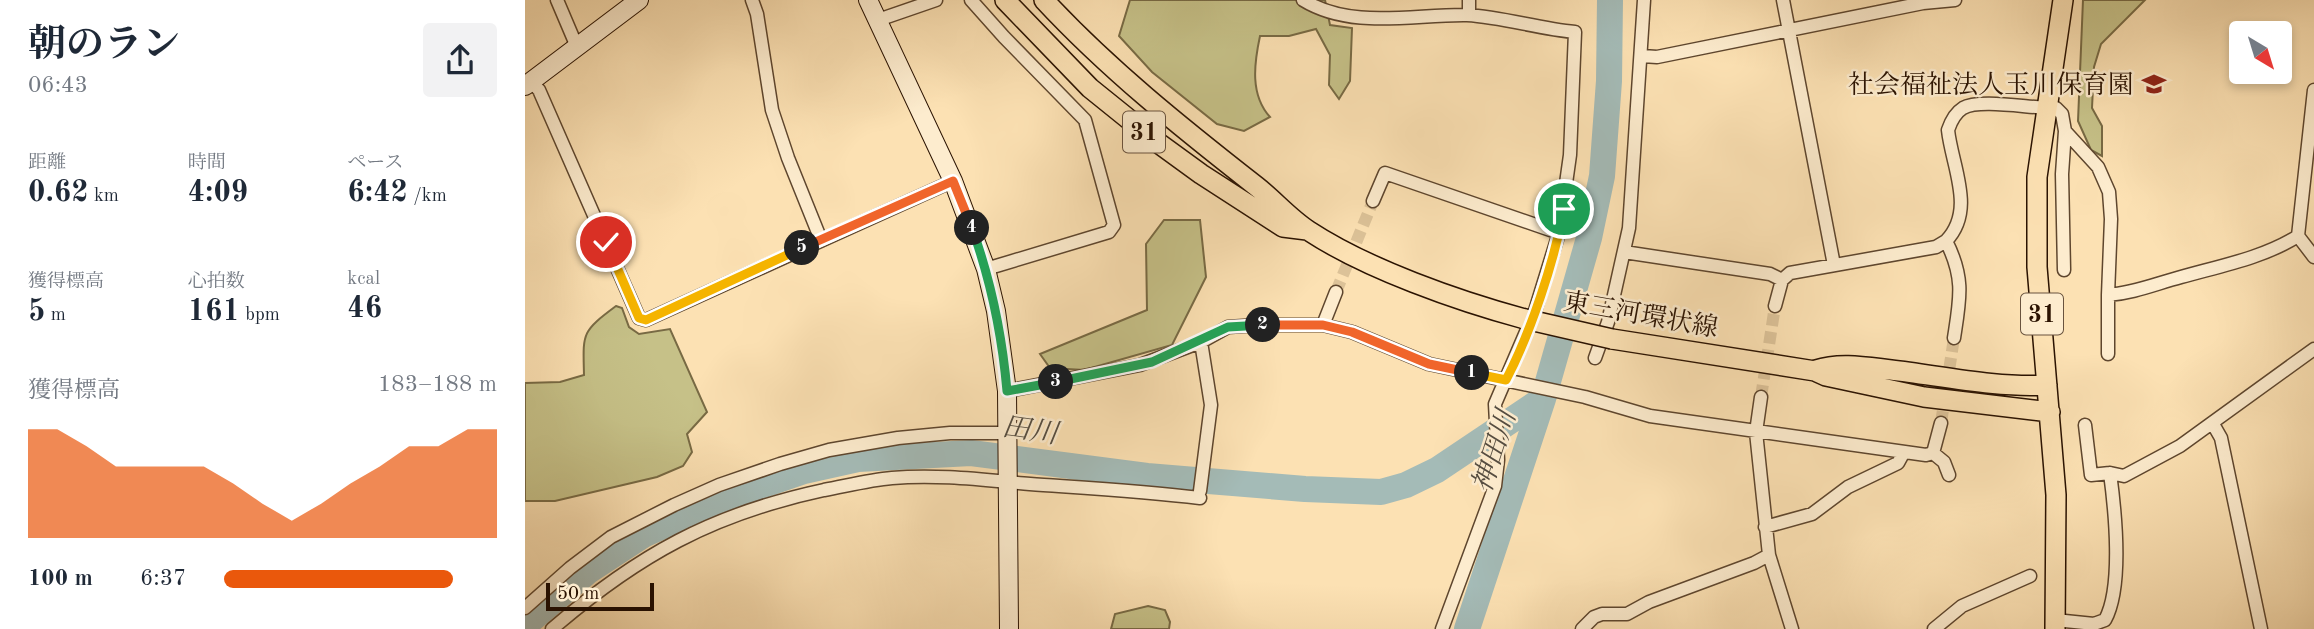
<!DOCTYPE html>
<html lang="ja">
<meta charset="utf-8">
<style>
body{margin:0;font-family:"Old Standard TT","Noto Serif JP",serif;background:#f2f2f3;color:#1f2937;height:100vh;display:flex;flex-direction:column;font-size:26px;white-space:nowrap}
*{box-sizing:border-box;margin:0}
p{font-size:23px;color:#747a83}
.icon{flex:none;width:38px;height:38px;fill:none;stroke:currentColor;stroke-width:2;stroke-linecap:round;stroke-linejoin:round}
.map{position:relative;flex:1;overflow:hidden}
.details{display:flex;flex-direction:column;background:#fff;width:525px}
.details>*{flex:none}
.needle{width:46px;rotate:142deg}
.controls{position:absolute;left:1704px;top:21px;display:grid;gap:14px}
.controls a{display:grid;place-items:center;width:63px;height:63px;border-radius:7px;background:#fff;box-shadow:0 4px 10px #0003;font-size:35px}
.scale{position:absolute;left:21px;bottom:18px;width:108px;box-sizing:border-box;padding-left:7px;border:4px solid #2a1201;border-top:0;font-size:19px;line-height:24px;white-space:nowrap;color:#2a1201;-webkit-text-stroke:5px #fdecce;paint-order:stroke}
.pin{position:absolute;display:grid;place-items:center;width:60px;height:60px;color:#fff;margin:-30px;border:4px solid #fff;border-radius:50%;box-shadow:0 2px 7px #0007}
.km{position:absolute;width:35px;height:35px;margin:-18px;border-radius:50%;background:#222;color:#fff;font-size:19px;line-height:35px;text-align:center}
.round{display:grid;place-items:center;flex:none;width:74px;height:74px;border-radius:7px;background:#f2f2f3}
.overview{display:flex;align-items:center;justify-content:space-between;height:119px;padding:0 28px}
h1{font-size:38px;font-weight:700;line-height:52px}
.figures{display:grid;grid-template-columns:repeat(3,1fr);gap:10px;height:119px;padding:7px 28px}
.figures div{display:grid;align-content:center}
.figures b{font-size:30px;font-weight:700}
.figures small{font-size:19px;font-weight:400}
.figures p{font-size:19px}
.chart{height:196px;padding:14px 28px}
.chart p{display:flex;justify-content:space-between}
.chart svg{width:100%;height:126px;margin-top:7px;fill:#ea580c;opacity:.7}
ul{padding:0 28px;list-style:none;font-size:23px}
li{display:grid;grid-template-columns:112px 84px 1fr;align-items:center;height:52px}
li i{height:18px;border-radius:9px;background:#ea580c}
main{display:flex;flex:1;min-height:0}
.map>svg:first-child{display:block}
</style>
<main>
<section class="details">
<div class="overview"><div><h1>朝のラン</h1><p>06:43</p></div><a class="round"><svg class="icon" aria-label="share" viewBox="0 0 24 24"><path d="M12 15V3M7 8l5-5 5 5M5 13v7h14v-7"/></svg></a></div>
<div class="figures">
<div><p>距離</p><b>0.62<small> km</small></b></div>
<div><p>時間</p><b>4:09</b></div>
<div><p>ペース</p><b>6:42<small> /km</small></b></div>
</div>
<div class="figures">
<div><p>獲得標高</p><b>5<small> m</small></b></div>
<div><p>心拍数</p><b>161<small> bpm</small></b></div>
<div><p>kcal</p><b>46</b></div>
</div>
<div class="chart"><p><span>獲得標高</span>183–188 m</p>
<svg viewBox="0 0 160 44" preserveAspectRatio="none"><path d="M0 44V6L10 6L20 12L30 19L40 19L50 19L60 19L70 25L80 32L90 38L100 32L110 25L120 19L130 12L140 12L150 6L160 6V44z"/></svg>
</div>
<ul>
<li><b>100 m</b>6:37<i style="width:84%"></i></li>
</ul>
</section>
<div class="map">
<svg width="1789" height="629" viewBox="0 0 1789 629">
<rect width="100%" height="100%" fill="#fce1b3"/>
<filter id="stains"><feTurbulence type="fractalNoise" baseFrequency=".00286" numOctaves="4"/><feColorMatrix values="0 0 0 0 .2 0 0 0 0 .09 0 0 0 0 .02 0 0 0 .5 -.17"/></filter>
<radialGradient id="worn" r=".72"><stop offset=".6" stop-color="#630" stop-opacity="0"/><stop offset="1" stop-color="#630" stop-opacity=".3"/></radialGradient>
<path fill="#c6c188" stroke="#786a44" stroke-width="2" d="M605,0H800L805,25L827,28L825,81L814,99L804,85L805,55L791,29L764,36H735C729,64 725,95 745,117L719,131L692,124L627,72L594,36Z
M1558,0H1620L1576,44L1569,67L1567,108L1577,126V156L1566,150L1553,121Z
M639,220H675L681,277L647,345L559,370L525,368L515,354L622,310L621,244Z
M91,306L97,308L104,327L114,334L145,329L182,412L162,434L167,452L158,466L132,477L30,501H0V383L35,382L59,375C58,333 56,332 91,306Z
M623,606L640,610L645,622L644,629H586L590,614Z"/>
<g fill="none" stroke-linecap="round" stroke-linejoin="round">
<path stroke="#a4bbb7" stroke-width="26" d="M0,625L62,572L120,534L201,498L279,471L333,459L446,453L622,476L780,489L856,492L881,485L912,470L1018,399
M942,629L1018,399L1064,238L1077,176L1084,81L1085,0"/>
<path stroke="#dcc298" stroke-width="12" stroke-dasharray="12 6" stroke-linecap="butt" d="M811,292L848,201
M1236,397L1250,306
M1416,423L1429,338"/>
<g stroke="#5e462e" stroke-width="15">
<path id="street" d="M32,0L52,47
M227,0L232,14L247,110L263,158L296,240
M446,0L479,37L560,120L589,225L584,232L461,269
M778,0C827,30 888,14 942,15C978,17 1014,29 1050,32L1045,155L1034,233L1010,311L970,404L973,460L970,486L917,629
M944,0V15
M1258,0L1309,265
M353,20L411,0
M1117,56L1132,57L1398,3L1430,0
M6,82L14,90L114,318L121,320L428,181
M1789,90L1773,236L1789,257
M1540,131L1573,167L1584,192L1586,219L1583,295V354
M848,201L860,173L1034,233
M1099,252L1245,274L1257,280L1265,273L1411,247L1421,241
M1583,295C1609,293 1630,284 1656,277C1695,266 1738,258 1773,236
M1250,306L1257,280
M798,325L811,292
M1429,338C1435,299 1440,278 1421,241C1451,210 1427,167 1423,130C1426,121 1430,113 1438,108C1455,98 1509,109 1531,108L1537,114L1540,131L1537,174L1539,270
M1070,358L1083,322L1104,228L1119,0
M482,391L615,365L676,342L703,327L733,325H798L827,332L904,364L1060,397L1125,416L1401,455L1408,453L1416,423
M1688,424L1696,438L1736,629
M1560,425L1566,475L1585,473L1599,476L1655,446L1789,349
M1408,453L1419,462L1424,475
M675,491L686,405L676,342
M1240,527L1287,514L1323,487L1373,463L1379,452
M1244,555L1267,629
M0,608L45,568L86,537L149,505L194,485L255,464L304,450L373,438L425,433H482
M1530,620L1569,624L1580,620C1598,587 1590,510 1585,473
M27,629C113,555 187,514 299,490C321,486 344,480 367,478C413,474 459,480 505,484C562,488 618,491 675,498
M1057,629L1069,617L1077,614H1102L1124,602L1229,563L1244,555L1231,432L1236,397
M1409,629L1437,606L1505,576"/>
</g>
<g stroke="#2a1201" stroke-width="20">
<path id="secondary" d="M343,0L428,181L461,269L471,311L482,391L484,629
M0,86L114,0"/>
</g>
<g stroke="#2a1201" stroke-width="22">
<path id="primary" d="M480,0L565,88L632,142L676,174L758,227L782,230
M519,0C583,69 657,128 731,186C749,200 765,219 784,231C842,269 933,301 1000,319
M1087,339L1290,371L1301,376L1399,397L1525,412
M1291,370C1315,362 1341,367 1366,370C1417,376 1471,388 1522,385
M1530,629L1531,495L1512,267V177L1538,0"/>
</g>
<use href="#street" stroke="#fdecce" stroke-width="12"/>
<use href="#secondary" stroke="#fdecce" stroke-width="18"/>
<use href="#primary" stroke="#fce1b3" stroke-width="19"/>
<g stroke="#2a1201" stroke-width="22" stroke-linecap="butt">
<path id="primary-bridge" d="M1000,319L1087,339"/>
</g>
<use href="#primary-bridge" stroke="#fce1b3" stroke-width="19"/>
</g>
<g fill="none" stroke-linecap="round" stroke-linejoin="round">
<g stroke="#fff" stroke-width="14">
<path id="split-1" d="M947,373L981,380C1006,332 1029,262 1039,209"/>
</g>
<g stroke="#fff" stroke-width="14">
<path id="split-2" d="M738,325H798L827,332L904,364L947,373"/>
</g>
<g stroke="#fff" stroke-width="14">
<path id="split-3" d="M531,382L627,362L703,327L738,325"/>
</g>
<g stroke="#fff" stroke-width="14">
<path id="split-4" d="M447,228C466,281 477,334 482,391L531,382"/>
</g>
<g stroke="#fff" stroke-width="14">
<path id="split-5" d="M277,248L428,181L447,228"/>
</g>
<g stroke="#fff" stroke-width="14">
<path id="split-6" d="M81,242L114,318L121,320L277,248"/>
</g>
<use href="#split-1" stroke="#f5b400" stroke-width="9"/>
<use href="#split-2" stroke="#f0652b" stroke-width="9"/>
<use href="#split-3" stroke="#22a559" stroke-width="9"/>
<use href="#split-4" stroke="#22a559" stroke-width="9"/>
<use href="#split-5" stroke="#f0652b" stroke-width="9"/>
<use href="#split-6" stroke="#f5b400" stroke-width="9"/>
</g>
<defs>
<g id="school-bare" transform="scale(1.89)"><path d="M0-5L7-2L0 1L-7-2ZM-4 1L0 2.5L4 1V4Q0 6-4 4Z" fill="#8f2418" stroke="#fdecce" stroke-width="2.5" paint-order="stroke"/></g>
</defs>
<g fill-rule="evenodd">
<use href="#school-bare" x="1629" y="84"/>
</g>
<g text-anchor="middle" stroke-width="5" stroke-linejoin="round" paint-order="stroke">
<g fill="#fdecce" stroke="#69533e" stroke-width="2">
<rect x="598" y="111.5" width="42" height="41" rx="5"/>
<rect x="1496" y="293.5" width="42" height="41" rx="5"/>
</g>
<g font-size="24" font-weight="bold" fill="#2a1201">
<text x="619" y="140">31</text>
<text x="1517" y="322">31</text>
</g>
<g font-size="26" fill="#2a1201" stroke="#fdecce" text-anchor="end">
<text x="1609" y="93">社会福祉法人玉川保育園</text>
</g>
<g font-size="26" fill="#2a1201" stroke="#fdecce">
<text transform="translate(1116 314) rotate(10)" y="9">東三河環状線</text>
</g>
<g font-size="28" font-style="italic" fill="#554d41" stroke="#fdecce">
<text transform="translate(505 429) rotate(8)" y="10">田川</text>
<text transform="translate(968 451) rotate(-72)" y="10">神田川</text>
</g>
</g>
<rect width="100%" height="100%" filter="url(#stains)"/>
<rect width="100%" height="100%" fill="url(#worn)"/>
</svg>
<div class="controls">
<a><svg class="needle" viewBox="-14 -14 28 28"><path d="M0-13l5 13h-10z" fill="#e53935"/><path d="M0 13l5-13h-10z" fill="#747a83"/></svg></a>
</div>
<div class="scale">50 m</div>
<div class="pin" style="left:1039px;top:209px;background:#1e9e55"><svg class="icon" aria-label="arrive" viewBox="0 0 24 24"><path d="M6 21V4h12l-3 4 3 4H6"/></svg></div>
<div class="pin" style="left:81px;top:242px;background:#d93025"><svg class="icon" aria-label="check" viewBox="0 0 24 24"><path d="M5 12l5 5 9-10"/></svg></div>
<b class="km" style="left:947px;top:373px">1</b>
<b class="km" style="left:738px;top:325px">2</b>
<b class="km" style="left:531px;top:382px">3</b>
<b class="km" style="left:447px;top:228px">4</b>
<b class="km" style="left:277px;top:248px">5</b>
</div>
</main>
